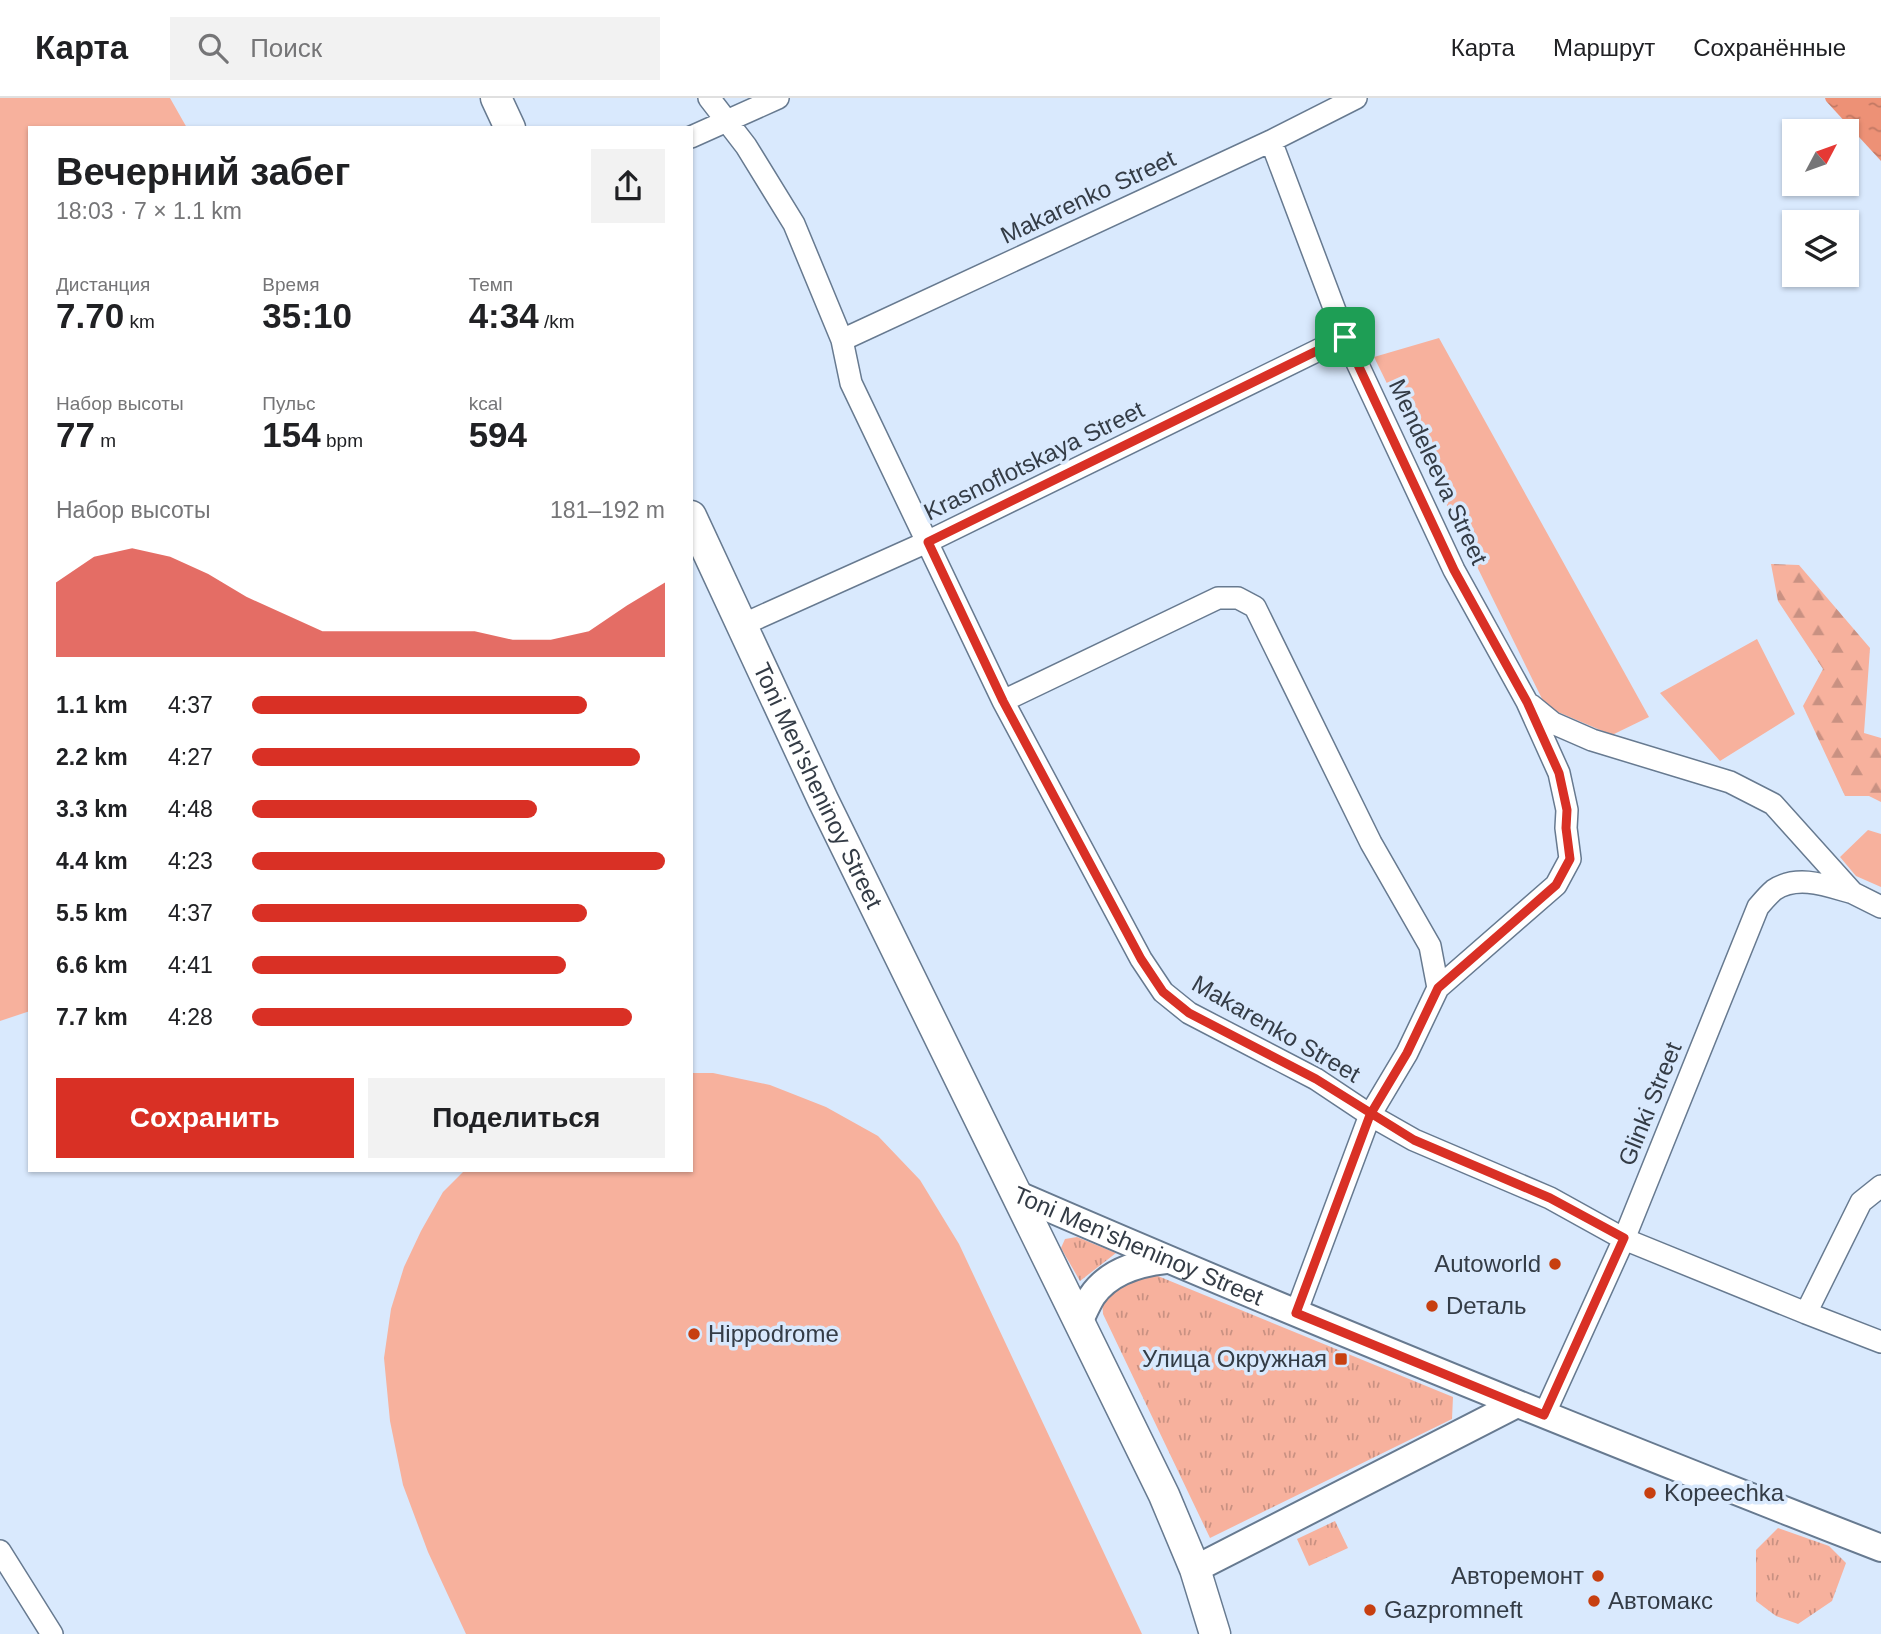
<!DOCTYPE html>
<html lang="ru">
<meta charset="utf-8">
<style>
body{margin:0;font-family:Arial,sans-serif;background:#f2f2f2;color:#202124;height:100vh;display:flex;flex-direction:column;font-size:26px;white-space:nowrap}
*{box-sizing:border-box;margin:0}
p{font-size:23px;color:#757577}
.icon{flex:none;width:38px;height:38px;fill:none;stroke:currentColor;stroke-width:2;stroke-linecap:round;stroke-linejoin:round}
.map{position:relative;flex:1;overflow:hidden}
.details{position:absolute;left:28px;top:28px;width:665px;height:1046px;display:flex;flex-direction:column;background:#fff;border-radius:0px;box-shadow:0 2px 5px #0004}
.details>*{flex:none}
.needle{width:46px;rotate:49deg}
.tools{position:absolute;left:1782px;top:21px;display:grid;gap:14px}
.tools a{display:grid;place-items:center;width:77px;height:77px;border-radius:0px;background:#fff;box-shadow:0 2px 5px #0004;font-size:35px}
.pin{position:absolute;display:grid;place-items:center;width:60px;height:60px;color:#fff;margin:-30px;border-radius:14px;box-shadow:0 4px 10px #0006}
.round{display:grid;place-items:center;flex:none;width:74px;height:74px;border-radius:0px;background:#f2f2f2}
.headline{display:flex;align-items:center;justify-content:space-between;height:119px;padding:0 28px}
h1{font-size:38px;font-weight:700;line-height:52px}
.metrics{display:grid;grid-template-columns:repeat(3,1fr);gap:10px;height:119px;padding:7px 28px}
.metrics div{display:grid;align-content:center}
.metrics b{font-size:35px;font-weight:700}
.metrics small{font-size:19px;font-weight:400}
.metrics p{font-size:19px}
.chart{height:196px;padding:14px 28px}
.chart p{display:flex;justify-content:space-between}
.chart svg{width:100%;height:126px;margin-top:7px;fill:#d93025;opacity:.7}
.primary-button{display:flex;gap:14px;margin-top:auto;padding:14px 28px}
.primary-button a{flex:1;height:80px;border-radius:0px;background:#d93025;color:#fff;font-size:28px;font-weight:700;line-height:80px;text-align:center}
.primary-button a+a{background:#f2f2f2;color:#202124}
ul{padding:0 28px;list-style:none;font-size:23px}
li{display:grid;grid-template-columns:112px 84px 1fr;align-items:center;height:52px}
li i{height:18px;border-radius:9px;background:#d93025}
header{display:flex;align-items:center;gap:42px;box-sizing:border-box;height:98px;padding:0 35px;background:#fff;border-bottom:2px solid #e0e0e0}
header strong{font-size:33px}
nav{display:flex;gap:38px;margin-inline-start:auto;font-size:24px}
.search{width:490px;height:63px;background:#f2f2f2;display:flex;align-items:center;gap:18px;box-sizing:border-box;padding:0 24px;border-radius:0px;color:#757577;font-size:26px}
.map>svg:first-child{display:block}
</style>
<header>
<strong>Карта</strong>
<div class="search"><svg class="icon" aria-label="search" viewBox="0 0 24 24"><circle cx="10" cy="10" r="6"/><path d="M15 15l6 6"/></svg>Поиск</div>
<nav><a>Карта</a><a>Маршрут</a><a>Сохранённые</a></nav>
</header>
<div class="map">
<svg width="1881" height="1536" viewBox="0 0 1881 1536">
<defs>
<pattern id="grass-tufts" width="24" height="20" patternUnits="userSpaceOnUse" patternTransform="scale(1.75)"><rect width="24" height="20" fill="#f7b19d"/><path d="M3 7l-1-3M5 7V3M7 7l1-3M15 17l-1-3M17 17v-4M19 17l1-3" fill="none" stroke="#c99182"/></pattern>
<pattern id="forest-firs" width="22" height="20" patternUnits="userSpaceOnUse" patternTransform="scale(1.75)"><rect width="22" height="20" fill="#f7b19d"/><path d="M5 1l3.5 6h-7zM16 11l3.5 6h-7z" fill="#c99182"/></pattern>
<pattern id="water-ripples" width="26" height="14" patternUnits="userSpaceOnUse" patternTransform="scale(1.75)"><rect width="26" height="14" fill="#ed9176"/><path d="M2 4q2-2 4 0t4 0M15 11q2-2 4 0t4 0" fill="none" stroke="#c17863"/></pattern>
</defs>
<rect width="100%" height="100%" fill="#d9e9fd"/>
<path fill="url(#grass-tufts)" d="M1077,1139L1116,1155L1080,1183L1061,1150L1065,1141Z
M1153,1176L1453,1299L1452,1321L1210,1440L1103,1216C1103,1214 1102,1207 1103,1205C1109,1189 1138,1181 1153,1176Z
M1335,1423L1348,1450L1309,1468L1297,1441Z
M1778,1430L1829,1448L1846,1465L1832,1503L1798,1526L1776,1518L1756,1503V1452Z"/>
<path fill="url(#forest-firs)" d="M1771,466L1799,467L1870,550L1864,635L1881,640V704L1869,698H1845L1803,608L1823,571L1778,503Z"/>
<path fill="#f7b19d" d="M0,0H170L187,30H30V913L0,923Z
M1439,240L1649,619L1612,637L1546,609L1374,259Z
M1757,541L1795,616L1720,663L1660,595Z
M1868,732L1881,736V789L1856,778L1840,759Z
M691,975H713L770,987L826,1009L878,1038L920,1082L959,1146L1142,1536H466L428,1454L403,1387L390,1323L384,1260L391,1211L404,1169L421,1133L443,1094L464,1073H691Z"/>
<path fill="url(#water-ripples)" d="M1825,0H1881V63L1826,3Z"/>
<g fill="none" stroke-linecap="round" stroke-linejoin="round">
<g stroke="#677a90" stroke-width="24">
<path id="minor" d="M709,0L746,48L794,126L842,242L851,285L1003,603L1141,861L1163,894L1189,915L1316,981L1370,1017L1414,1042L1550,1100L1624,1141L1806,1215
M691,39L778,0
M1271,43L1345,239L1454,472L1527,604L1559,675L1567,712L1566,730L1570,761L1556,787L1438,890L1407,955L1370,1017L1296,1215
M842,242L1271,43L1356,0
M742,527L927,444L1345,239
M1003,603L1218,500H1238L1255,509L1371,745L1430,848L1438,890
M1531,607L1553,625L1592,642L1730,684L1773,706L1853,795L1881,809
M1881,1088L1861,1104L1806,1215L1881,1244
M1544,1317L1624,1141L1758,809C1763,803 1768,797 1774,792C1798,776 1828,788 1853,795
M0,1453L52,1536"/>
</g>
<g stroke="#677a90" stroke-width="30">
<g id="tertiary">
<path id="s1" d="M1016,1096C1302,1220 1591,1337 1881,1450"/>
<path d="M1079,1224C1083,1216 1087,1206 1092,1198C1109,1173 1138,1165 1166,1162"/>
<path d="M1195,1471L1517,1306"/>
</g>
</g>
<g stroke="#677a90" stroke-width="33">
<g id="secondary">
<path d="M496,0L510,30"/>
<path id="s2" d="M691,418L823,702L1164,1397L1195,1471L1215,1536"/>
</g>
</g>
<use href="#minor" stroke="#fff" stroke-width="21"/>
<use href="#tertiary" stroke="#fff" stroke-width="26"/>
<use href="#secondary" stroke="#fff" stroke-width="30"/>
</g>
<g fill="none" stroke-linecap="round" stroke-linejoin="round">
<g stroke="#fff" stroke-width="14">
<path id="route" d="M1345,239L1454,472L1527,604L1559,675L1567,712L1566,730L1570,761L1556,787L1438,890L1407,955L1370,1017L1296,1215L1544,1317L1624,1140L1550,1100L1414,1042L1316,981L1189,915L1163,894L1141,861L1003,603L928,444L1345,239"/>
</g>
<use href="#route" stroke="#d93025" stroke-width="9"/>
</g>
<g fill="#c73f10" stroke="#d9e9fd" stroke-width="2.5">
<circle cx="1555" cy="1166" r="7"/>
<circle cx="1432" cy="1208" r="7"/>
<circle cx="694" cy="1236" r="7"/>
<rect x="1334" y="1254" width="14" height="14" rx="3.5"/>
<circle cx="1650" cy="1395" r="7"/>
<circle cx="1598" cy="1478" r="7"/>
<circle cx="1594" cy="1503" r="7"/>
<circle cx="1370" cy="1512" r="7"/>
</g>
<g text-anchor="middle" stroke-width="7" stroke-linejoin="round" paint-order="stroke">
<g font-size="24" fill="#343c46" stroke="#d9e9fd">
<text transform="translate(1088 99) rotate(-25)" y="8">Makarenko Street</text>
<text transform="translate(1034 363) rotate(-26)" y="8">Krasnoflotskaya Street</text>
<text transform="translate(1438 374) rotate(65)" y="8">Mendeleeva Street</text>
<text dy="8" stroke="none"><textPath href="#s2" startOffset="298">Toni Men'sheninoy Street</textPath></text>
<text transform="translate(1276 931) rotate(30)" y="8">Makarenko Street</text>
<text transform="translate(1650 1006) rotate(-68)" y="8">Glinki Street</text>
<text dy="8" stroke="none"><textPath href="#s1" startOffset="133">Toni Men'sheninoy Street</textPath></text>
</g>
<g font-size="24" fill="#343c46" stroke="#d9e9fd" text-anchor="start">
<text x="1541" y="1174" text-anchor="end">Autoworld</text>
<text x="1446" y="1216">Dеталь</text>
<text x="708" y="1244">Hippodrome</text>
<text x="1327" y="1269" text-anchor="end">Улица Окружная</text>
<text x="1664" y="1403">Kopeechka</text>
<text x="1584" y="1486" text-anchor="end">Авторемонт</text>
<text x="1608" y="1511">Автомакс</text>
<text x="1384" y="1520">Gazpromneft</text>
</g>
</g>
</svg>
<div class="tools">
<a><svg class="needle" viewBox="-14 -14 28 28"><path d="M0-13l5 13h-10z" fill="#e53935"/><path d="M0 13l5-13h-10z" fill="#757577"/></svg></a>
<a><svg class="icon" aria-label="layers" viewBox="0 0 24 24"><path d="M12 4l9 5-9 5-9-5zM3 14l9 5 9-5"/></svg></a>
</div>
<div class="pin" style="left:1345px;top:239px;background:#1e9e55"><svg class="icon" aria-label="arrive" viewBox="0 0 24 24"><path d="M6 21V4h12l-3 4 3 4H6"/></svg></div>
<section class="details">
<div class="headline"><div><h1>Вечерний забег</h1><p>18:03 · 7 × 1.1 km</p></div><a class="round"><svg class="icon" aria-label="share" viewBox="0 0 24 24"><path d="M12 15V3M7 8l5-5 5 5M5 13v7h14v-7"/></svg></a></div>
<div class="metrics">
<div><p>Дистанция</p><b>7.70<small> km</small></b></div>
<div><p>Время</p><b>35:10</b></div>
<div><p>Темп</p><b>4:34<small> /km</small></b></div>
</div>
<div class="metrics">
<div><p>Набор высоты</p><b>77<small> m</small></b></div>
<div><p>Пульс</p><b>154<small> bpm</small></b></div>
<div><p>kcal</p><b>594</b></div>
</div>
<div class="chart"><p><span>Набор высоты</span>181–192 m</p>
<svg viewBox="0 0 160 44" preserveAspectRatio="none"><path d="M0 44V18L10 9L20 6L30 9L40 15L50 23L60 29L70 35L80 35L90 35L100 35L110 35L120 38L130 38L140 35L150 26L160 18V44z"/></svg>
</div>
<ul>
<li><b>1.1 km</b>4:37<i style="width:81%"></i></li>
<li><b>2.2 km</b>4:27<i style="width:94%"></i></li>
<li><b>3.3 km</b>4:48<i style="width:69%"></i></li>
<li><b>4.4 km</b>4:23<i style="width:100%"></i></li>
<li><b>5.5 km</b>4:37<i style="width:81%"></i></li>
<li><b>6.6 km</b>4:41<i style="width:76%"></i></li>
<li><b>7.7 km</b>4:28<i style="width:92%"></i></li>
</ul>
<div class="primary-button"><a>Сохранить</a><a>Поделиться</a></div>
</section>
</div>
